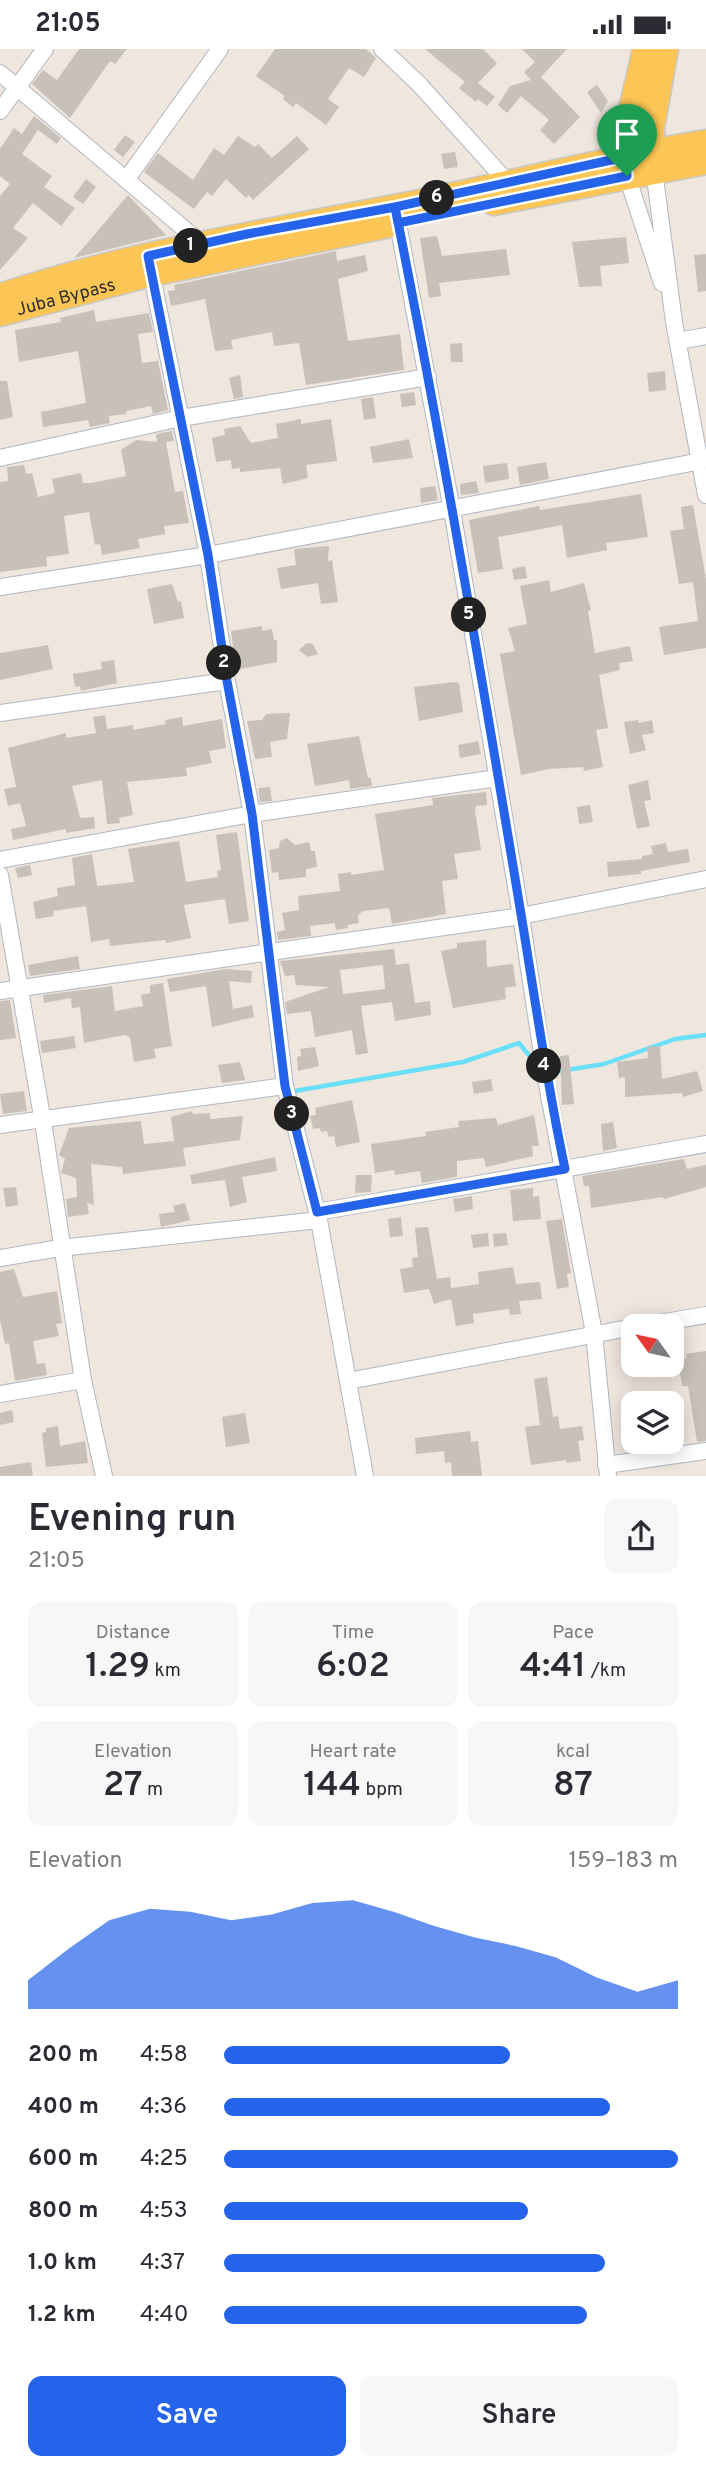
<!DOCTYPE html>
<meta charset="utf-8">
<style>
body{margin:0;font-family:Overpass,sans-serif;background:#f7f7f7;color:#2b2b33;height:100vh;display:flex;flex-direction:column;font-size:26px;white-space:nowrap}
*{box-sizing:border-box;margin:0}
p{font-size:23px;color:#7c7c81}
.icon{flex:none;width:38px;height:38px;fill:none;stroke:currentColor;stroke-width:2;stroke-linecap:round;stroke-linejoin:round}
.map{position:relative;height:1427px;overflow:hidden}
.drawer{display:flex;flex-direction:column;background:#fff;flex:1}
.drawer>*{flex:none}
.needle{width:46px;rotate:303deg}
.fabs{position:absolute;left:621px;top:1265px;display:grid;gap:14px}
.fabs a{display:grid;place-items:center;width:63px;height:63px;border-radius:14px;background:#fff;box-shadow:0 4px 18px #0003;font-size:35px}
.pin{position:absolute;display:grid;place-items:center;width:60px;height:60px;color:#fff;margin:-72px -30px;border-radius:50% 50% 50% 0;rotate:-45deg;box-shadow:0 0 7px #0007}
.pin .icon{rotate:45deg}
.km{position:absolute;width:35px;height:35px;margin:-18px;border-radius:50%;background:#222;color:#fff;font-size:19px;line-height:35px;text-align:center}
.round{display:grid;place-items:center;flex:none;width:74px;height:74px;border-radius:14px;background:#f7f7f7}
.summary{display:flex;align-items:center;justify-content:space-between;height:119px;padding:0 28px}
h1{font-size:38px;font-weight:600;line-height:52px}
.metrics{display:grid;grid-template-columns:repeat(3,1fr);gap:10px;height:119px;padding:7px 28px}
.metrics div{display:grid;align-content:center;border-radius:14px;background:#f7f7f7;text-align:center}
.metrics b{font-size:35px;font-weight:600}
.metrics small{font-size:19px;font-weight:400}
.metrics p{font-size:19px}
.chart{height:196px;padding:14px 28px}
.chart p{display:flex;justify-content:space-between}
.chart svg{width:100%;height:126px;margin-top:7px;fill:#2563eb;opacity:.7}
.button{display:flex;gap:14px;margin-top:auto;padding:14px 28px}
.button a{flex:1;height:80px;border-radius:14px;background:#2563eb;color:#fff;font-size:28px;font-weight:600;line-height:80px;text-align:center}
.button a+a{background:#f7f7f7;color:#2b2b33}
ul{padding:0 28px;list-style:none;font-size:23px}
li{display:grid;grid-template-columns:112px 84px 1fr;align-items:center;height:52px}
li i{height:18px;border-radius:9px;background:#2563eb}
.status{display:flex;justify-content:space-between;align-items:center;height:49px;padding:0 35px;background:#fff;direction:ltr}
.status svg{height:19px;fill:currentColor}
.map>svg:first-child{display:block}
</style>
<div class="status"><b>21:05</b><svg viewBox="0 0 49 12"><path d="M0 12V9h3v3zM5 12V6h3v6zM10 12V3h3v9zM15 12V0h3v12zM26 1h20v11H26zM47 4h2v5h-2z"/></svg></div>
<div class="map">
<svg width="706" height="1427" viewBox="0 0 706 1427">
<rect width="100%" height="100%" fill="#efe6de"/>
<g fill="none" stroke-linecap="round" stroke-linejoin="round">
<path stroke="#69dff9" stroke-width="4.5" d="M548,1024L604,1015L675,990L706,986
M289,1043L463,1013L519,994L537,1016"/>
</g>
<path fill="#c7c1b9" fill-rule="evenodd" d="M79,0H127L115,15L110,12L70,69L32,35L43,21L57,31Z
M275,0H366L376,9L364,28L349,19L328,50L339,58L326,76L296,54L293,58L283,50L285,47L256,27Z
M425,0H483L497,14L478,34L495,48L487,57L478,50L476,53L459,39L465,33Z
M522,0H567L541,28L580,68L554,95L540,81L549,71L521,47L507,64L498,56L510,37L531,31L524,23L535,13Z
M597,36L608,52L601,64L587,43Z
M34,67L61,89L57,95L38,81L22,105L52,127L44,138L75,159L61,177L33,154L13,179L28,189L0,221V147L10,135L0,127V100L14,79L22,85Z
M125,86L135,93L123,108L114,101Z
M238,87L255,98L258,95L272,109L297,87L309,100L253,151L249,146L246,149L226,130L212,147L207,143L194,160L144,123L158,104L193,131L214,99L224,106Z
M455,103L458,118L444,120L441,105Z
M86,130L96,138L83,155L73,148Z
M128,146L166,186L74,209L96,184Z
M437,187L442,207L506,200L510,226L439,234L441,247L429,249L420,189Z
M626,188L629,214L600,217L602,237L579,238L572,193Z
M336,202L337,212L365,206L368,222L338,230L348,292L400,285L404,321L306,336L299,294L274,297L272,283L231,291L233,300L215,302L205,250L171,257L168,242L175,241L174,236Z
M706,205V242L698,243L694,206Z
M94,261L96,273L149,264L153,283L138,285L142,314L158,312L168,361L153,365L151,357L126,362V365L109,367L110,374L90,378L88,371L43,378L41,363L86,354L78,302L19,313L15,281L61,273L60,269Z
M462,294L463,313H451L450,295Z
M665,322L666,341L649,343L647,324Z
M240,326L243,348L234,350L229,329Z
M0,332H7L13,368L0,371Z
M414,343L416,356L402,358L400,345Z
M373,348L376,369L364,371L361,350Z
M301,370V375L331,370L337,412L306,416L308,429L283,435L280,419L240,423V419L232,420L231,411L216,413L212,389L225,386L224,380L240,377L251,394L278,389L276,375Z
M172,382L174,392L166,393L175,443L183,442L189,474L164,477L165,485L138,490L140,499L102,506L100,495L95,496L89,463L64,467L69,505L46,508L47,517L0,523V433L8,432L7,418L24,416L26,425L32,424L38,448L55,444L52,430L81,424L83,434H91L126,427L121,401L136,391L157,393L156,385Z
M409,390L413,409L373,414L370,398Z
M546,413L549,430L520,436L517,418Z
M507,414L509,430L485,434L483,417Z
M476,432L479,444L461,446L460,435Z
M435,437L438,451L421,454L420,439Z
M641,445L648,488L606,494L607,501L567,509L562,476L498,488L503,520L478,524L469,471L539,457L540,461Z
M693,456L706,530V599L664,606L659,578L698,572L693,533L679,535L670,482L684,480L681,458Z
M329,497L328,512L332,511L338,553L321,555L318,534L281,540L277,519L296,516L294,500Z
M525,517L527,529L514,531L512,520Z
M549,531L551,543L584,534L591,561L588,562L595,604L630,597L633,612L619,614L620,621L599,626L608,679L596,681L603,718L584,722L583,718L549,720L521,726L500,605L515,602L508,579L527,575L520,537Z
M172,535L178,553L181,552L184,569L154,575L147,540Z
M262,577V582L272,580L274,591H277V613L236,621L231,582Z
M307,594L313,595L318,605L308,608L299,601Z
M48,596L53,620L0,631V604Z
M114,611L117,634L81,642L80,637L75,638L73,625L102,620L101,613Z
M454,633L459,634L463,663L419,672L414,638Z
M290,664L287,690L270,693L272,708L255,710L247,672L262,671L266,665Z
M105,666L107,680L133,676V681L166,675L165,671L182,668L183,677L222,670L226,699L209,702L212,714L186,719L187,727L127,733L133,766L119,769L120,774L107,775L102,731L72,737L80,769L94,768L95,779L66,784V780L13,791L11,780L26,777L20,754L8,757L4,740L16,738L8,699L66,684V689L96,684L93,668Z
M638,671L639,674L652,671L654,684L642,686L646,701L630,705L624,673Z
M359,687L368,729H371L372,737L350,740L349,731L315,737L307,695Z
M478,692L481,705L460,709L458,696Z
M648,731L651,751L644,752L650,777L637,780L628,736Z
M270,738L272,752L260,753L258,739Z
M486,743L487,756L476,757L475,762L481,801L454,805L458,830L442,832L446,865L392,875L389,859L363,862L358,866L359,874L347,876L348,879L336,881L335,874L310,877L311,887L278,891L277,883L285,881L282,864L299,861L298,847L340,842L338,825L351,823V826L384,821L375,765L433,756L432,749Z
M590,756L593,773L579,775L577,758Z
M237,783L249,872L229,875L225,850L184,856L191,889L166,894L165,891L110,897L109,890L91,893L86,857L53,862L54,867L36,870L33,853L58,847L57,839L75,836L72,809L92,805L97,837L134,833L128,800L179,792L186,833L218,828L217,822L221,821L216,786Z
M287,789L295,796L309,793L311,802H315L317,818L306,820V828L279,831L278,823L272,824L269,801L279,799L280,792Z
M666,794L668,803L688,800L690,813L641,822V825L608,828L607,813L642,810V807L653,805L651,797Z
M30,816L32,826L18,829L15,819Z
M486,891L487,918L513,915L516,937L505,939L506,950L453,959L441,902L457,899V894Z
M394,900L396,916L409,914L415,954L430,952L431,966L395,972L392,953L361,957L368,1004L356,1006L352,981L315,988L311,962L287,965L285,953L329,938L296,936L294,926L285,927L280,912ZM383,916L385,940L343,945L340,921Z
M78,907L80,920L30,927L28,916Z
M225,920L252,922L251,934L229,932L233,960L252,956L254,968L212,978L206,937L170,943L167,930Z
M163,934L172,997L154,1000L156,1009L134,1013L130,988L124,986L84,994L80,958L72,959L71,949L44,954L43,946L112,937L115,962L143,957L141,946L150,944V936Z
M10,951L16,989L0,991V952Z
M74,987L76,999L42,1004L40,992Z
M660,997L662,1030L697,1022L703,1042L683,1048L682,1044L625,1048V1028L619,1029L617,1013L648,1009L647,998Z
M315,998L319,1017L298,1022L297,1008L301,1007L300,1000Z
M569,1006L574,1055L562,1056L560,1007Z
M240,1013L245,1031L222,1034L218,1016Z
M491,1030L493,1042L474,1045L472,1033Z
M24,1042L27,1062L3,1065L0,1045Z
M352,1051L360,1093L336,1098L334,1087L329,1088L327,1082L321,1083L320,1079L313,1080L310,1067L316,1066L315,1059Z
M192,1062L193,1065L210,1064V1070L243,1067L240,1091L183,1099L186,1117L123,1125L122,1118L91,1115L94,1156L87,1154L89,1165L68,1168L66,1150L77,1148L76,1129L61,1124L65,1110L59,1106L69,1079L141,1072L144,1095L174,1092L171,1068Z
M534,1066L539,1097H532L533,1107L486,1118L484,1109L457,1112V1128L422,1134L420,1122L395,1126L394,1121L375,1124L371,1095L426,1087L425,1083L459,1078L458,1072L496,1069L498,1076Z
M613,1073L617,1099L603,1102L601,1075Z
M275,1108L277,1122L242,1128L247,1153L230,1158L225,1131L192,1135L190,1126Z
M684,1110L687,1120L706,1116V1138L664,1150L663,1148L591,1159L589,1137H584L582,1127Z
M356,1126H372L371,1143L355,1144Z
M16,1138L18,1156L6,1158L3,1139Z
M533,1139V1148L539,1147L541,1170L513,1172L510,1141Z
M472,1147L473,1160L455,1163L453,1150Z
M185,1154L190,1171L161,1178L159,1165L175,1163L173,1157Z
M401,1168L403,1187L390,1188L388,1170Z
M562,1170L571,1224L567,1225L569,1238L557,1240L546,1172Z
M428,1178L437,1230L450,1228L451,1239L479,1235L478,1223L513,1218L516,1235L540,1233L542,1250L519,1252L521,1265L510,1266L509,1260L473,1265L474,1274L456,1277L451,1250L434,1255L429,1240L404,1244L400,1220L413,1218L412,1209L418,1208L415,1179Z
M488,1184L489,1197L473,1199L471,1186Z
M506,1184L508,1196L494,1198L493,1185Z
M14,1220L23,1248L57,1242L62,1274L56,1275L59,1287L33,1292L37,1315L45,1314L47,1326L15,1332L9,1294L5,1295L0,1271V1223Z
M706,1302V1392L697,1393L688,1337H682L678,1310L687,1309L686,1305Z
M547,1328L553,1368L558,1367L560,1380L582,1377L584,1391L578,1392L581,1412L567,1414L566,1411L531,1416L525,1378L540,1376L534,1330Z
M12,1361L14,1373L0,1376V1364Z
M245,1364L250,1394L226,1398L222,1368Z
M58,1377L60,1397L85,1392L88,1414L46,1418L42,1384L46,1383V1379Z
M470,1382L471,1393L478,1392L482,1427H452L451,1413L445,1414L444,1402L416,1405L415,1389Z
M31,1413L33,1427H0V1418Z"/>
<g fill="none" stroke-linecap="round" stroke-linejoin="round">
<g stroke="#b2b6c1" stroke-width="18">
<path id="street" d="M382,0L419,35L508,134
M0,24L201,194
M0,62L45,0
M654,121L674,273L706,446
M627,127L662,234
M126,131L220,0
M396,164L452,461L521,867L545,1025L594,1284L608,1427
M150,217L208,506L227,632L252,765L285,1037L319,1171L365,1427
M678,292L706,287
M0,409L181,369L428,328
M0,538L208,506L706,411
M0,664L227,632
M0,811L252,765L497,729
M0,826L43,1073L83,1331L104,1427
M0,942L521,867L706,830
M0,1076L285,1037
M317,1163L706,1095
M0,1209L60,1199L319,1171
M635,1278L706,1266
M348,1332L634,1278
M0,1345L83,1331
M606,1416L706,1402"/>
</g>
<g stroke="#c8c8c8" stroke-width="27">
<g id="primary">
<path d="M654,117L652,79L666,0"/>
<path d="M626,123L628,74L645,0"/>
<path d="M494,154L706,113"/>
<path d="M0,247C128,204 262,184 394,158C498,138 601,110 706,93"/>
<path id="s1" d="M0,265L152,225L390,176"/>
</g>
</g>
<use href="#street" stroke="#fff" stroke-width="16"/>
<use href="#primary" stroke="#fcc656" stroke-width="24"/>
</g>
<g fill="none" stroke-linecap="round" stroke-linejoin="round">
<g stroke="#fff" stroke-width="14">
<path id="route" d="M627,127L398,174L395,158L247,185L148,207L208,506L227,632L252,765L285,1037L317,1163L565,1120C547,1035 535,950 521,865C482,629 442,393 395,158L625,108L627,127"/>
</g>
<use href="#route" stroke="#2563eb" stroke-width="9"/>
</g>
<g text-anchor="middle" stroke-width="7" stroke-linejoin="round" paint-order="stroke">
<g font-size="18" fill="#2c2c2c" stroke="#fff">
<text dy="6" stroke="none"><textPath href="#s1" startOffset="68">Juba Bypass</textPath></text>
</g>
</g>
</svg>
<div class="fabs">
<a><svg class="needle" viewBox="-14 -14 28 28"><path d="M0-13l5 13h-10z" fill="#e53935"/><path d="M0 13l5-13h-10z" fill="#7c7c81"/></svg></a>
<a><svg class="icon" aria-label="layers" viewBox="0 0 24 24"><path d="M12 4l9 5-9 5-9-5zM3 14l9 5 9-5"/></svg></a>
</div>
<div class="pin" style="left:627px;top:127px;background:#1e9e55"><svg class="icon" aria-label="arrive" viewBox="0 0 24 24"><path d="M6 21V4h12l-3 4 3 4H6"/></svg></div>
<b class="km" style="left:191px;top:197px">1</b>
<b class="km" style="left:224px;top:614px">2</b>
<b class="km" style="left:292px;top:1065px">3</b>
<b class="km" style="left:544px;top:1017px">4</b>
<b class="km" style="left:469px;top:566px">5</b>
<b class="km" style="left:437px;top:149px">6</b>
</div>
<section class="drawer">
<div class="summary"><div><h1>Evening run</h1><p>21:05</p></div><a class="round"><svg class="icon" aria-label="share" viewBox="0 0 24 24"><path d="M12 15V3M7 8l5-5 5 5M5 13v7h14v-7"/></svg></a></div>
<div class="metrics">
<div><p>Distance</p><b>1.29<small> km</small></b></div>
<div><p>Time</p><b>6:02</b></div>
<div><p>Pace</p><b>4:41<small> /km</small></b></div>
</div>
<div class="metrics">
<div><p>Elevation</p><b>27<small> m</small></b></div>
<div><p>Heart rate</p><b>144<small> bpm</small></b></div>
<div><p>kcal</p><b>87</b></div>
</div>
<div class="chart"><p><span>Elevation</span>159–183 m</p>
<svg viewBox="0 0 160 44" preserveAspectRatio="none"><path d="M0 44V34L10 23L20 13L30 9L40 10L50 13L60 11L70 7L80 6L90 10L100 15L110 19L120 22L130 26L140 33L150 38L160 34V44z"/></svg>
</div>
<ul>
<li><b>200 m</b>4:58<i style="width:63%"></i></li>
<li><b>400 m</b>4:36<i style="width:85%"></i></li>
<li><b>600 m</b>4:25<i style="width:100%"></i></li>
<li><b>800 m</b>4:53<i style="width:67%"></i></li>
<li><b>1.0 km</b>4:37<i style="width:84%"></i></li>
<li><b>1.2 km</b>4:40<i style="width:80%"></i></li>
</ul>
<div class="button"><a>Save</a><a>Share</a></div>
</section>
